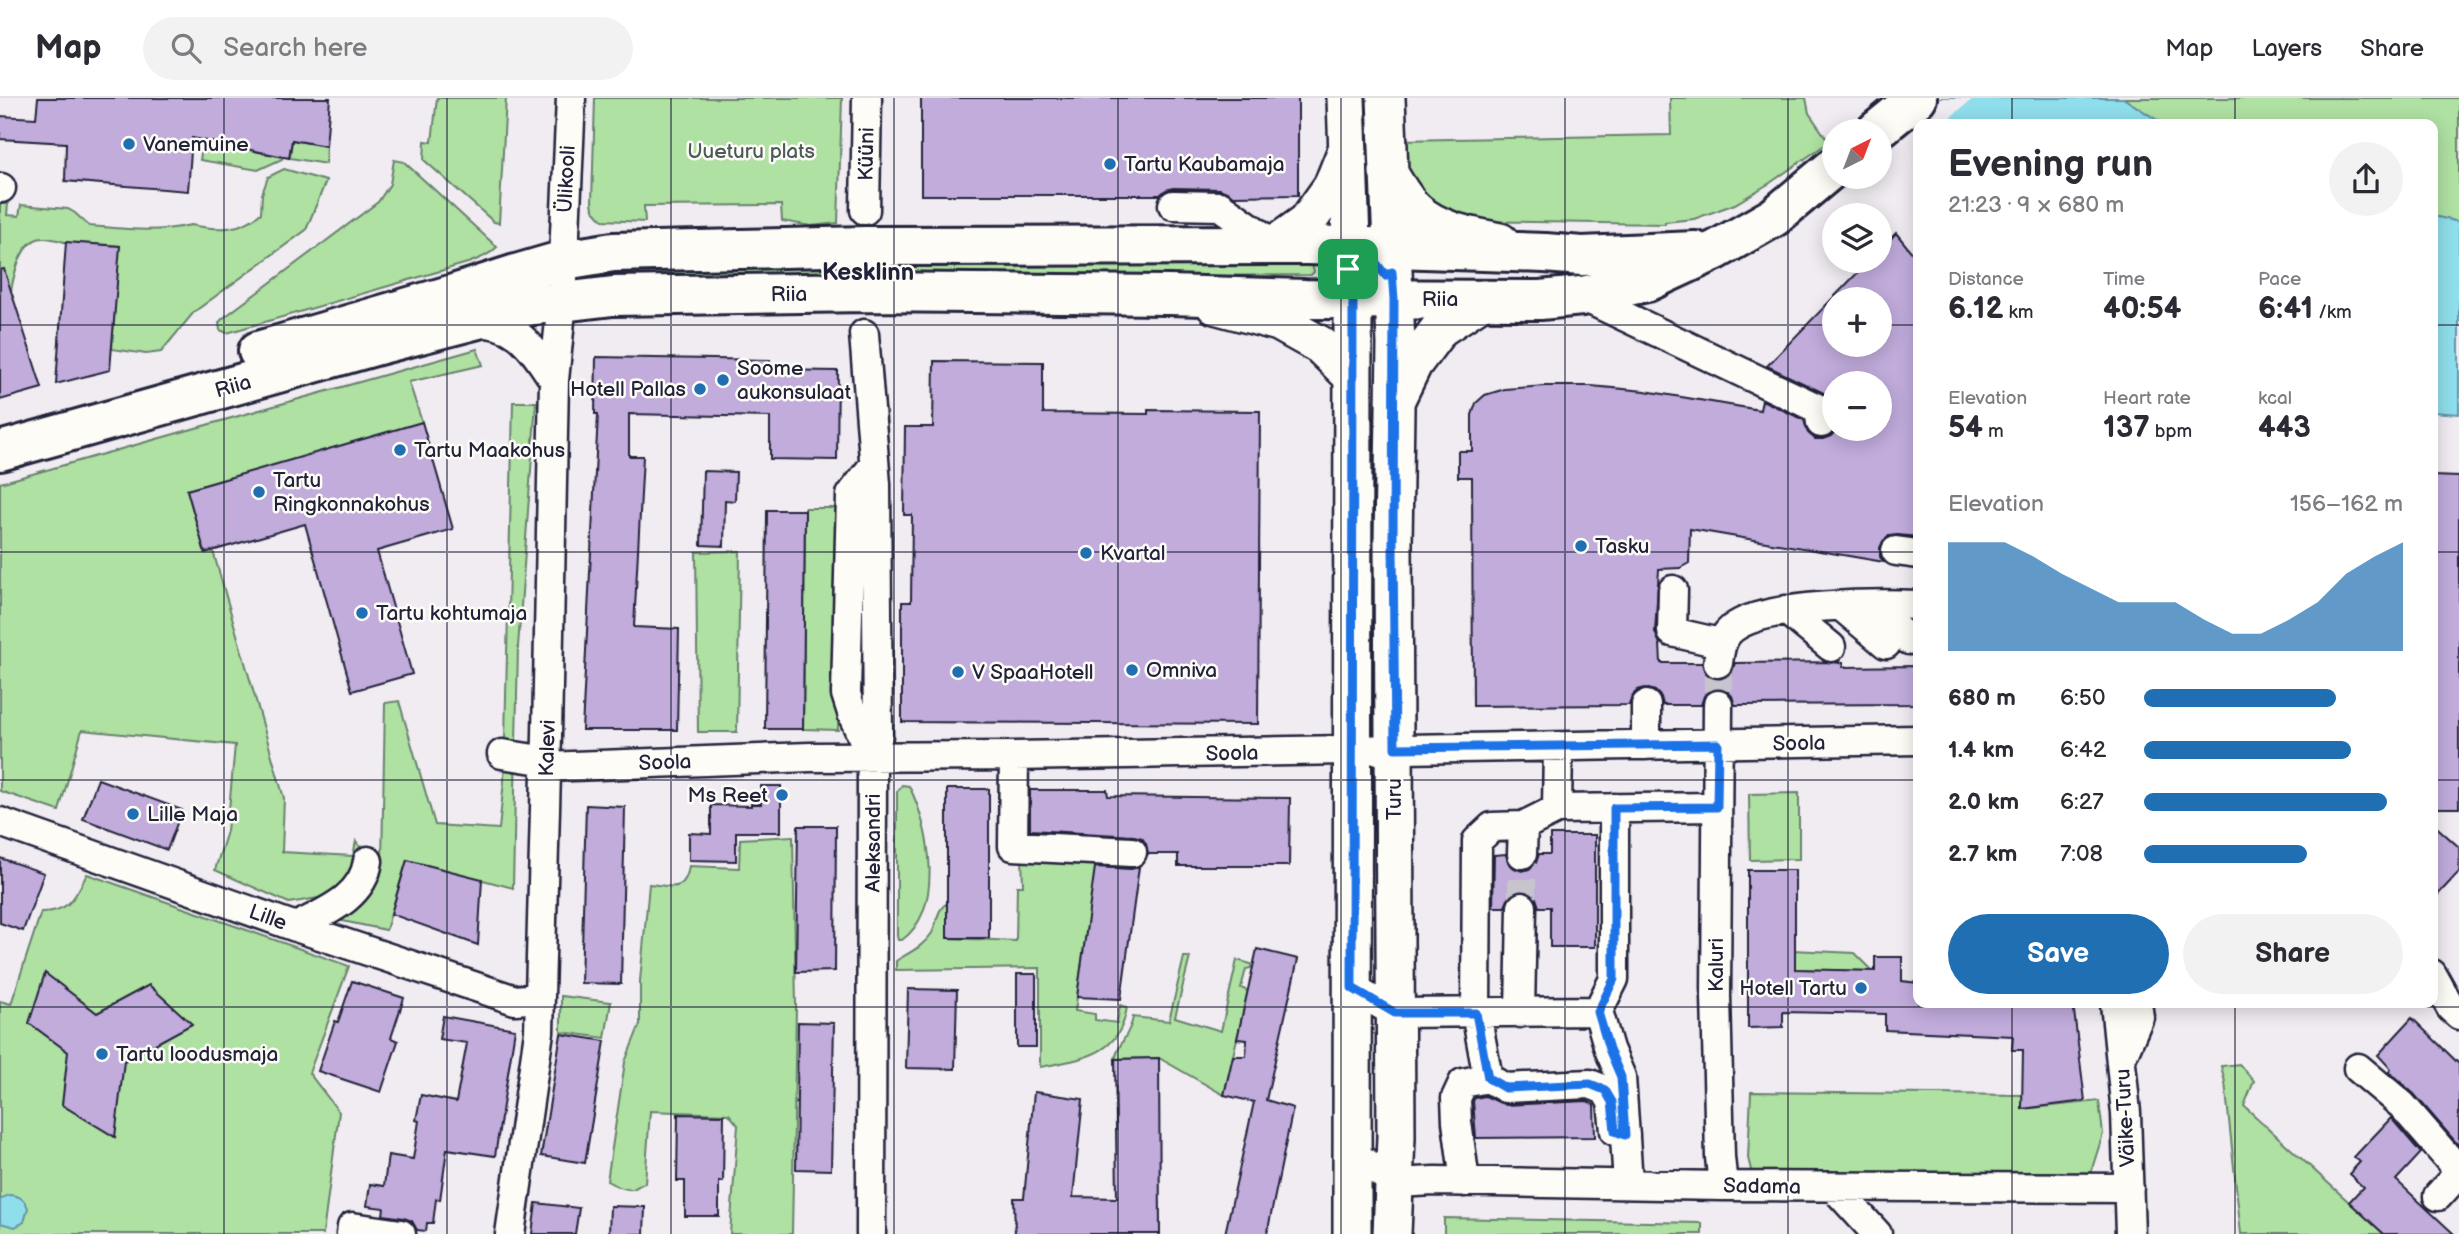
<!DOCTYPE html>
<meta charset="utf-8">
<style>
body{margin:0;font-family:"Balsamiq Sans",sans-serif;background:#f2f2f3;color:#2b2b33;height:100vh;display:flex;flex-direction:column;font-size:26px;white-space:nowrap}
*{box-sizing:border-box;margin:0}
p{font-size:23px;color:#7c7c81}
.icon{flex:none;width:38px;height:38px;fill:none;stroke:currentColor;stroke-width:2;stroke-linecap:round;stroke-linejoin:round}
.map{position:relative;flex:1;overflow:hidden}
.side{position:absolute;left:1913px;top:21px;width:525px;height:889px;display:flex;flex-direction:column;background:#fff;border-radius:14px;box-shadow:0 4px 18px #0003}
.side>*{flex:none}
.needle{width:46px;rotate:42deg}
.buttons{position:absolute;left:1822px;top:21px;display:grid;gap:14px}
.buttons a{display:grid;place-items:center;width:70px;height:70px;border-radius:50%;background:#fff;box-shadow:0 4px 18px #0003;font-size:35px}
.pin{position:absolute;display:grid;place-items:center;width:60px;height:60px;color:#fff;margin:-30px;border-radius:14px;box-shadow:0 4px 10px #0006}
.round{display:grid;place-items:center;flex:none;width:74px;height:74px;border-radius:37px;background:#f2f2f3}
.summary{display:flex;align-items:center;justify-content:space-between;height:119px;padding:0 35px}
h1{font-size:38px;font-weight:700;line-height:52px}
.metrics{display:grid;grid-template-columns:repeat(3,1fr);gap:10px;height:119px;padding:7px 35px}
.metrics div{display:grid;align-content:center}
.metrics b{font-size:30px;font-weight:700}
.metrics small{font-size:19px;font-weight:400}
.metrics p{font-size:19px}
.chart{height:196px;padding:14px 35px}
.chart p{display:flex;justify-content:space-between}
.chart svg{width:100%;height:126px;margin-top:7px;fill:#1f6fb2;opacity:.7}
.cta{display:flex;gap:14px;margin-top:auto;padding:14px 35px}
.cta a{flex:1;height:80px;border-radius:42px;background:#1f6fb2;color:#fff;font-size:28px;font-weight:700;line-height:80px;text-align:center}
.cta a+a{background:#f2f2f3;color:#2b2b33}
ul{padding:0 35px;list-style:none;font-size:23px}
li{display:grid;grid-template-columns:112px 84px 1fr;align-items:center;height:52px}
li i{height:18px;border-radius:9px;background:#1f6fb2}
header{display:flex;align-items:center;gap:42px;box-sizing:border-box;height:98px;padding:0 35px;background:#fff;border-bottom:2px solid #e1e1e2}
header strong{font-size:33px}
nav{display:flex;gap:38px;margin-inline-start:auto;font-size:24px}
.search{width:490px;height:63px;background:#f2f2f3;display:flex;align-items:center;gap:18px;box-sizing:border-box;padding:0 24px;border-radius:38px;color:#7c7c81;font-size:26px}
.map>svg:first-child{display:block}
</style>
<header>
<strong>Map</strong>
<div class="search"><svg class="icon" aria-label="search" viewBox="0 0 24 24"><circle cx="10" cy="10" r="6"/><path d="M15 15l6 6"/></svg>Search here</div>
<nav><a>Map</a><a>Layers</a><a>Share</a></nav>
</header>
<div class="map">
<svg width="2459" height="1136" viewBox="0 0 2459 1136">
<rect width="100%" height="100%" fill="#f1ecf2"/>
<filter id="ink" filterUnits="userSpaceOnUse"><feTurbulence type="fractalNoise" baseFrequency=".0143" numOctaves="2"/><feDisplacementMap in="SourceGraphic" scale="14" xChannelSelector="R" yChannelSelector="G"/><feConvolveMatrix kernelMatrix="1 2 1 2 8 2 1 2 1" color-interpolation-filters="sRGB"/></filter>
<g filter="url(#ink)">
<path fill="#afe1a2" stroke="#68826e" stroke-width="2" d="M437,0H506L499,125L494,124L424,62L425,43L432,44Z
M595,0H842L838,125L811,128L782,123L781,107L644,108L645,124L603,122L593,111L592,104Z
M1670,0H1806L1809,15L1829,44L1770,85L1735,106L1694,121L1665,124V126L1465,123L1410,90L1400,42L1671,37Z
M2123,0H2459V124L2433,118L2432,26H2163Z
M203,42L283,59L282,61L258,72L200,62Z
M292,42L326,48V66L290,60Z
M394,62L404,64L497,149C489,157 481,160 471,164L227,235L220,232L219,225L222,221L378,104L390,86Z
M284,71L326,83L306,132L194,214L161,254L146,256L112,251L119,148C103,147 86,146 70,145C61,144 52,139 43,140C21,141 14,176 11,193L0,197V106H8L7,117L19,118L21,107L68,111L75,115L89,128C126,131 155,135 191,127C217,132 240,134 261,115L262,96L268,79Z
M1312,166L1314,174L1311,177L906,180V169Z
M831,170V180L611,179V174L614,171Z
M477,251L483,267L409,284L422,324L187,392L205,454L213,453L284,700L282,754L353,758L356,743L361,750L360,766L343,791L318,800L289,805L215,772L227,733L235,647L82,632L59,713L0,693V385Z
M513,304H536L518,549L513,790L407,762L386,832L333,821C364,803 372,798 382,764L385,605L399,603L435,727L499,731L504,682Z
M805,410H840L838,632L803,631Z
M740,453L737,634H698L696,454Z
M902,687L909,688C930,729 945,810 902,842H898L897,838V694Z
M1799,695V761L1750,762L1749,696Z
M793,738L796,909L792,1136H730L738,1027L729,1016L650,1013L645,1085C642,1085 639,1088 635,1090C628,1094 614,1087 607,1083L625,964L640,926V883L649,786C671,788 685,796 689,768L739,770L740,741Z
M1022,757L1096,767L1075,913L1095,916V922L1117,925L1120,907L1127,909C1120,958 1082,961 1040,969V870L896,872V863C910,854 923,849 932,835C938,824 936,812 947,805V840L1016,843L1017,788H1023Z
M87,776L349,868L309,975L339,1014L323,1136H0V903L11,906L41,814C70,814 75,799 87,776Z
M1792,852L1855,855L1873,873L1783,871Z
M1184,859H1190L1175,919L1221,933L1237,862L1251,866V870L1246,871L1241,890L1248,893L1224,997L1159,960L1115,961C1119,944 1131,935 1133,919L1169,923Z
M561,898L611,904L605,940L561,934Z
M2239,966L2254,983L2244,1008L2384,1136H2241L2225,984L2221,968Z
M1751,994L2023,997V1011L2099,1003L2103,1036L2089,1080L1752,1076L1748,1060Z
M1444,1120L1702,1125V1136H1444Z"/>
<path fill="#8fdeec" stroke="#6393a5" stroke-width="2" d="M1881,0H2123L2163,26H1918Z
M2433,118L2459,124V316L2433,314Z
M8,1097C18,1097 24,1100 28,1110L24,1124L15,1129L0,1125V1102Z"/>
<path fill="#f1ecf2" d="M1878,0H1974L1942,26H1918L1917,48Z"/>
<path fill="#c1acdc" stroke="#22223b" stroke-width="2" fill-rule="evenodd" d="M38,0H330L326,48L292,42L289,60L192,40L188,93L65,83L66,45L0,41V18L36,20Z
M921,0H1298V97L1234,98L1220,91L1173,90L1166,92L1160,97H921Z
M1896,135L1918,162V439L1898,437L1889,438L1883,443L1880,450V459L1884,464L1690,431L1689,465L1680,470L1659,471L1655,534L1660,546L1661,565H1702L1707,578L1716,581L1725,580L1731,576L1735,565L1843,564V569L1918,568V606L1735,607L1732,598L1727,593L1717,590L1709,593L1704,598L1701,607H1663L1661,599L1655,593L1645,590L1638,592L1632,598L1629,607L1473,608L1472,379H1458V353H1472V317L1476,305L1485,297L1505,291L1545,288H1591L1645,293L1760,312L1762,302L1804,322L1808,335L1815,341H1823L1831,338L1837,331H1880V285H1834V305L1826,296L1767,268L1869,163H1880V152ZM1834,201H1880V247H1834Z
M66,144L120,148L110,272L56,286Z
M4,171L42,290L0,302V172Z
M596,259L770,262V272L838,273L837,362L770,361V319L629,316V358H643L634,529L679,531L677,632H582L598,316H595Z
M934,263L1043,264V315L1148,316V312L1260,313L1258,626L902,624V504H911L912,417H904L905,329H933Z
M422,324L453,431L377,453L412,576L352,593L305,426L205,455L187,392Z
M703,373L736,374L735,403L725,402L724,448L701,447Z
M2432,378L2459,379V710H2432Z
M767,412H805L803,631H765Z
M98,681L182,712L167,752L83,721Z
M761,688H781V734H736V763L689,762V735L711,736V707L751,708V706H761Z
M947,691H989V840H947Z
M1030,692H1107L1108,698L1290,700L1289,768H1178V756H1148L1146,746L1142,740L1134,738L1030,732Z
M586,707L625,709L621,886L581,885Z
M2432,725L2459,749V774L2432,803Z
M798,728H836L835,873L796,874Z
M1550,737H1595V849H1550V809H1539L1536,800L1530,794L1522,792L1515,794L1508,800L1505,809H1493L1494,757L1506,756L1508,764L1514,770L1522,773L1529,771L1536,765L1539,756H1550Z
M0,760L44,775L23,833L0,825Z
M407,762L482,781L478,847L391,816Z
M1095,769L1131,771L1139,769L1121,901L1077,899Z
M1748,772H1795V871L1875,873V859H1902V883L1918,885V905H2073L2085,1003L2022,1011L2023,952H2012L2013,938L1885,932V916L1783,914V929L1748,930Z
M1257,851L1298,861L1266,1002L1293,1010L1267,1136H1225L1254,1004L1224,997L1233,958H1246L1247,942L1237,941Z
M45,875L97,915L149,887L192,926L124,963L115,1039L62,1007L68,954L29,925Z
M1017,876H1036V949H1017Z
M352,883L404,900L391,940L398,943L381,994L318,973L335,923L338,924Z
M908,891L957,892L955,971L906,970Z
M443,918L515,931L495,1058L447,1051L440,1102L436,1101L433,1125H427L426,1133L417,1132L412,1123L404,1120L383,1117L384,1110L367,1108L370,1086L384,1088L388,1057L413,1061L419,1023L416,1022L421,997L456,1004L467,945L439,941Z
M2412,920L2459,966V1048L2414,996L2389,974L2391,971L2378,957Z
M798,924L834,925L831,1072L796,1071Z
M561,936L605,943L585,1065L541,1058Z
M1159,960L1160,1136H1015L1014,1100H1024L1034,994L1083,1001L1073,1099L1117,1100L1115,961Z
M1485,998L1506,1007L1587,1003L1594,1007L1595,1039L1476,1040L1473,1003L1475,1000Z
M678,1016L724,1017L723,1084H719V1118H685V1083H677Z
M2391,1020L2421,1055L2396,1082L2454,1136H2384L2349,1104L2363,1089L2349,1076L2360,1064L2354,1059Z
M536,1105L579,1110L575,1136H532Z
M610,1108L645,1109L644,1136H609Z"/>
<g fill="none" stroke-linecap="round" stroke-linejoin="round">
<path stroke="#c8c4cd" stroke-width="28" stroke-dasharray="28 14" stroke-linecap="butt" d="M1718,565V607
M1522,809V756"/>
<g stroke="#22223b" stroke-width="33">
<path id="minor" d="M0,90H1
M1173,107L1220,108L1275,147
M865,112L867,0
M1582,198L1819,311L1821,325
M474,224C519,224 531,249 554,282
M864,236L876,386L878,638
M1896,453L1918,456
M1673,492L1672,534L1720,545
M1841,508L1886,546
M1786,512L1831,549
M1874,512L1909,542
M1718,565C1720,550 1722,536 1736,528C1769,506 1877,505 1918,507
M1646,607V647
M1718,607L1716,898L1720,1059L1723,1088
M502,656L547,663
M1014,658L1013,748L1132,754
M546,669L810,659L1014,658L1918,642
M1557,711L1558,649
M0,724L296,829L515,902L539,900
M1522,756L1523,728
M296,829C325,814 363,800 368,763
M2432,876L2451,910L2459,917
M1352,890L1395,915L1598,913L1614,881V710
M2115,905L2126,1015L2130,1136
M1598,913L1609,951L1621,979L1628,1085
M1520,915L1522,809
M2123,956L2139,919L2137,905
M2358,970L2402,1007L2459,1073
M1488,980L1476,915L1477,743L1492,729L1523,728L1557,711L1717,709
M1352,1055L1395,1085L1435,1083L1723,1088L2129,1090
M1465,1084L1457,1024L1456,1000L1463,985L1488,980L1505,990L1590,986L1605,992L1612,1004L1615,1033L1625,1037
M1834,1089L1877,1136
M2438,1098L2459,1075
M351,1136L352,1129L401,1136
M510,1136L539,934L547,637L554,282L562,203L571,0
M871,1136L872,660L853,618L846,596L851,397L874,367"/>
</g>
<g stroke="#22223b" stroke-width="42">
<path id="major" d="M1346,0L1353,201L1352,1136
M1386,0L1396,246L1393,445L1396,1039L1392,1136
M1388,74C1396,87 1405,104 1417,114C1440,134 1472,138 1500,144
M1275,147L1307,124L1332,89L1346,54
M1215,207L1279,224L1320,247L1352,278
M1397,299L1413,266L1440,230L1484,201"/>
</g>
<g stroke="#22223b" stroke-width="44">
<path id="highway" d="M1876,33L1917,0
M258,253L457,195L516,176L564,162L613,154L865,148L1307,147L1545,155L1582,158L1695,153
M0,353L378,247L528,208L613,198L865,194L1169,197L1305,201L1540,202L1582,198L1647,184L1716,152L1774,119L1834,69"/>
</g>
<use href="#minor" stroke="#fdfcf7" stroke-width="28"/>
<use href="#major" stroke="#fdfcf7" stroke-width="37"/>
<use href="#highway" stroke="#fdfcf7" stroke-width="38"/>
</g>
</g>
<g fill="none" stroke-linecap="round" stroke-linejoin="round" filter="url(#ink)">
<g stroke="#fff" stroke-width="14">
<path id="route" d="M1367,153L1386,178L1392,174L1394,201L1393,446L1395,650L1718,646L1717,709L1614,710V881L1598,914L1609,951L1621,979L1625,1037L1615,1033L1612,1004L1605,992L1590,986L1505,990L1488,980L1476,915H1395L1352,890L1353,201V173L1348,171Z"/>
</g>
<use href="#route" stroke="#1a73e8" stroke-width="9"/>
</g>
<path fill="none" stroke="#22223b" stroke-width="2" stroke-opacity="0.55" d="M224,0V1136M447,0V1136M671,0V1136M894,0V1136M1118,0V1136M1341,0V1136M1565,0V1136M1788,0V1136M2012,0V26M2235,0V26M0,227H1834M1880,227H1918M2432,227H2459M0,454H1918M2432,454H2459M0,682H1918M2432,682H2459M2012,905V1136M2235,905V1136M0,909H2459"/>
<g fill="#1f6fb2" stroke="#fdfcf7" stroke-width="2.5">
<circle cx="129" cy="46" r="7"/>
<circle cx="1110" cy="66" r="7"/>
<circle cx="723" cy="282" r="7"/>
<circle cx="700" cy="291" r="7"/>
<circle cx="400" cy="352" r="7"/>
<circle cx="259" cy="394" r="7"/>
<circle cx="1581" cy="448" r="7"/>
<circle cx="1086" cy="455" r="7"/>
<circle cx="362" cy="515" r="7"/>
<circle cx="1132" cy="572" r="7"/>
<circle cx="958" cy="574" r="7"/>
<circle cx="782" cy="697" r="7"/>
<circle cx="133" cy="716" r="7"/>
<circle cx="1861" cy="890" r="7"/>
<circle cx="102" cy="956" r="7"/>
</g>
<g text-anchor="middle" stroke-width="5" stroke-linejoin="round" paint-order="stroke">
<g font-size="21" fill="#22223b" stroke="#fdfcf7" text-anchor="start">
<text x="143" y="53">Vanemuine</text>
<text x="1124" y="73">Tartu Kaubamaja</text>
<text x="737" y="277">Soome<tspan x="737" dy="24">aukonsulaat</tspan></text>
<text x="686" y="298" text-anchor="end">Hotell Pallas</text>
<text x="414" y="359">Tartu Maakohus</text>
<text x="273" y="389">Tartu<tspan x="273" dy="24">Ringkonnakohus</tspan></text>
<text x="1595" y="455">Tasku</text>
<text x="1100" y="462">Kvartal</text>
<text x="376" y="522">Tartu kohtumaja</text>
<text x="1146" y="579">Omniva</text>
<text x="972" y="581">V SpaaHotell</text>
<text x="768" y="704" text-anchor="end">Ms Reet</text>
<text x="147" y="723">Lille Maja</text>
<text x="1847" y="897" text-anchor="end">Hotell Tartu</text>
<text x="116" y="963">Tartu loodusmaja</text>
</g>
<g font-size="21" fill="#4c5b5a" stroke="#fdfcf7">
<text x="751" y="60">Uueturu plats</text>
</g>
<g font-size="21" fill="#22223b" stroke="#fdfcf7">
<text transform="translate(866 56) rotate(-89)" y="7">Küüni</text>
<text transform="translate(566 81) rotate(-87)" y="7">Ülikooli</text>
<text transform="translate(789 196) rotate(-1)" y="7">Riia</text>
<text x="1440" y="208">Riia</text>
<text transform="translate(233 288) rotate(-16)" y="7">Riia</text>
<text transform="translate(1799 645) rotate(-1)" y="7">Soola</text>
<text transform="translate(547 650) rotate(-88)" y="7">Kalevi</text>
<text transform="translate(1232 655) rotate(-1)" y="7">Soola</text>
<text transform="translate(665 664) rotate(-2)" y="7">Soola</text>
<text transform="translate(1394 701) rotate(-90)" y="7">Turu</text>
<text transform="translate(873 745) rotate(-90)" y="7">Aleksandri</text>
<text transform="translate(268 819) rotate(20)" y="7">Lille</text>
<text transform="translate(1716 867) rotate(-90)" y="7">Kaluri</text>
<text transform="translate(2125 1020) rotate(-93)" y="7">Väike-Turu</text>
<text transform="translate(1762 1088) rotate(1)" y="7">Sadama</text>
</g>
<g font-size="24" font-weight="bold" fill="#22223b" stroke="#fdfcf7">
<text x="868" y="182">Kesklinn</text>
</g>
</g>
</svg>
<div class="buttons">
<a><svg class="needle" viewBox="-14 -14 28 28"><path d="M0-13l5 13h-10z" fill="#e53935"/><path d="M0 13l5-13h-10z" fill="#7c7c81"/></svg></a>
<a><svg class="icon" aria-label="layers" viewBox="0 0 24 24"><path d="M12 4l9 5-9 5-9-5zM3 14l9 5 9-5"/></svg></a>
<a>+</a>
<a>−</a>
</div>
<div class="pin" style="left:1348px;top:171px;background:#1e9e55"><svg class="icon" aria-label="arrive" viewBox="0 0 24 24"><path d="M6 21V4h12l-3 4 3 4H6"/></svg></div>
<section class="side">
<div class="summary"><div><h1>Evening run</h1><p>21:23 · 9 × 680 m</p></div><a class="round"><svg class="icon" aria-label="share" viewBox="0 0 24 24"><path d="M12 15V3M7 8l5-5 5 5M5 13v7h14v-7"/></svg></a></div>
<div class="metrics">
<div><p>Distance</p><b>6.12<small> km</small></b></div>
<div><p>Time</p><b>40:54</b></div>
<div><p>Pace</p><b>6:41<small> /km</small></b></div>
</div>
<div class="metrics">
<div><p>Elevation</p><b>54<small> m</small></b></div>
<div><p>Heart rate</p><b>137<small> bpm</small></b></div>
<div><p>kcal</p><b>443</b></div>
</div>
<div class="chart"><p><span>Elevation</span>156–162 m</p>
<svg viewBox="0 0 160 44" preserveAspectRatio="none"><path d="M0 44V6L10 6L20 6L30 11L40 17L50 22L60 27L70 27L80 27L90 33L100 38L110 38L120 33L130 27L140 17L150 11L160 6V44z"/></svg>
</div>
<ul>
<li><b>680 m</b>6:50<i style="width:74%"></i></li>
<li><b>1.4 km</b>6:42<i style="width:80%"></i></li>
<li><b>2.0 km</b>6:27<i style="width:94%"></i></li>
<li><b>2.7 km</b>7:08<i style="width:63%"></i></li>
</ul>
<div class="cta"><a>Save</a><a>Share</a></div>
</section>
</div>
